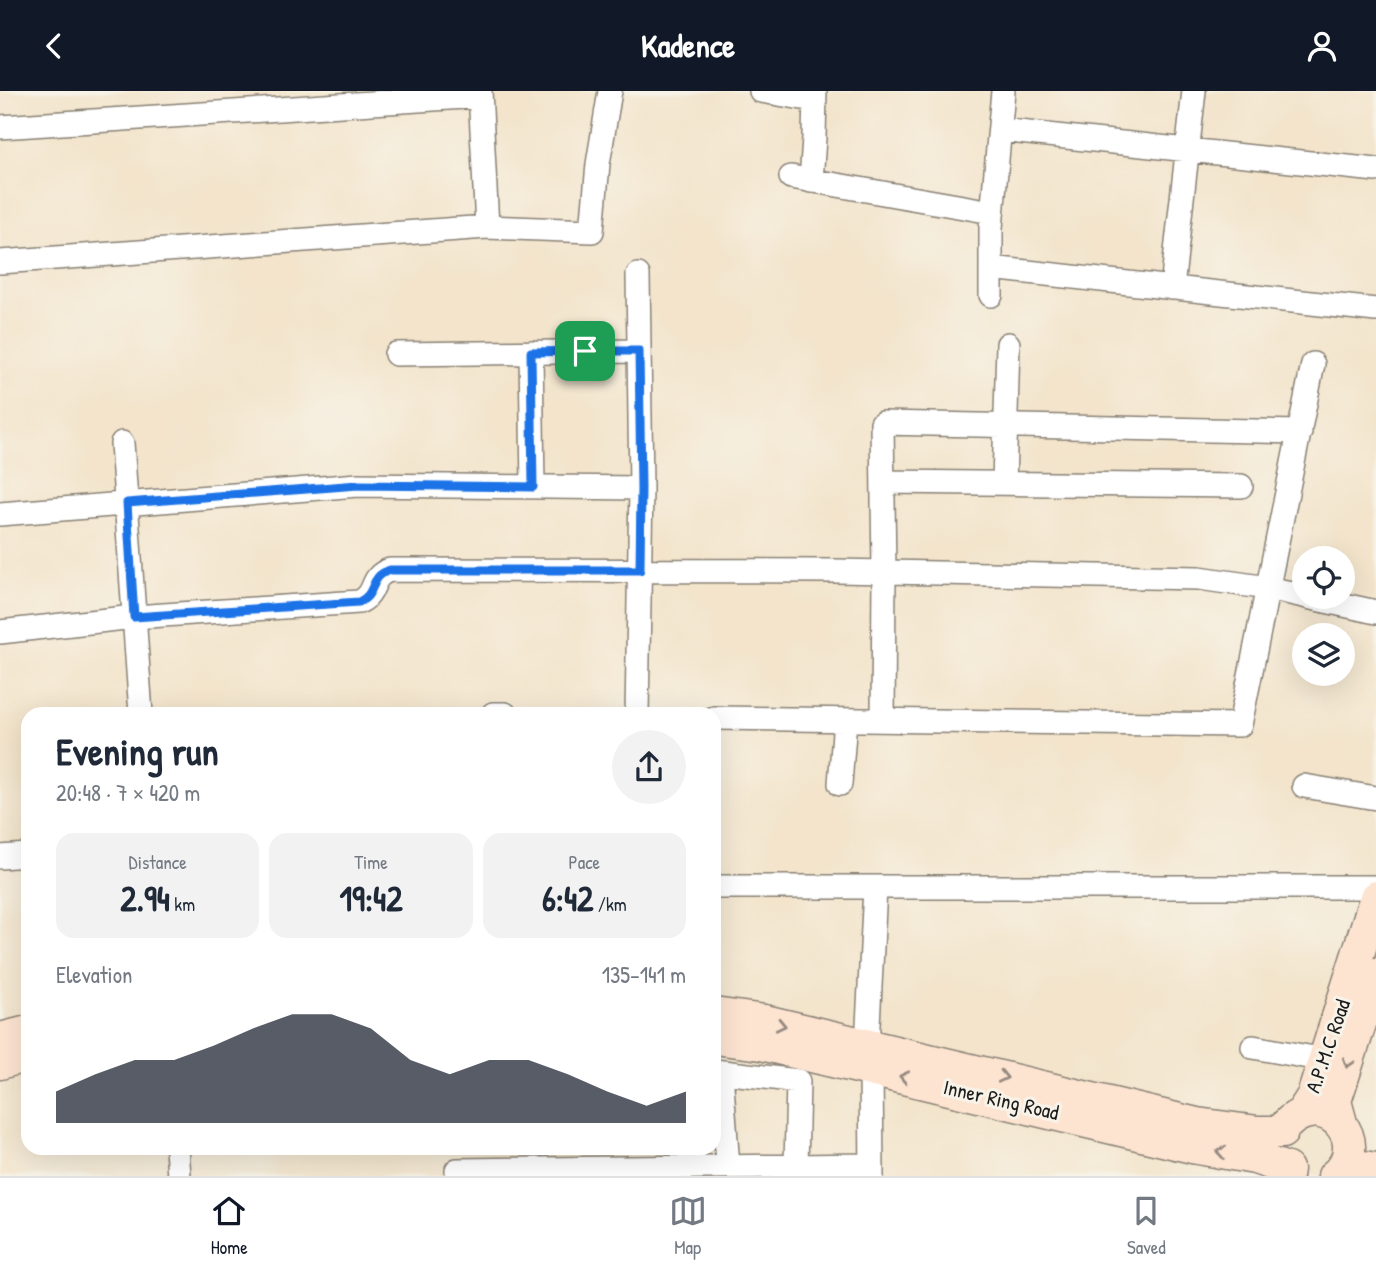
<!DOCTYPE html>
<meta charset="utf-8">
<style>
body{margin:0;font-family:"Patrick Hand",sans-serif;background:#f2f2f3;color:#1f2937;height:100vh;display:flex;flex-direction:column;font-size:26px;white-space:nowrap}
*{box-sizing:border-box;margin:0}
p{font-size:23px;color:#747a83}
.icon{flex:none;width:38px;height:38px;fill:none;stroke:currentColor;stroke-width:2;stroke-linecap:round;stroke-linejoin:round}
.map{position:relative;flex:1;overflow:hidden}
.panel{position:absolute;left:21px;top:616px;width:700px;height:448px;display:flex;flex-direction:column;background:#fff;border-radius:21px;box-shadow:0 7px 28px #0002}
.panel>*{flex:none}
.fabs{position:absolute;left:1292px;top:455px;display:grid;gap:14px}
.fabs a{display:grid;place-items:center;width:63px;height:63px;border-radius:50%;background:#fff;box-shadow:0 7px 28px #0002;font-size:35px}
.pin{position:absolute;display:grid;place-items:center;width:60px;height:60px;color:#fff;margin:-30px;border-radius:14px;box-shadow:0 4px 10px #0006}
.round{display:grid;place-items:center;flex:none;width:74px;height:74px;border-radius:37px;background:#f2f2f3}
.summary{display:flex;align-items:center;justify-content:space-between;height:119px;padding:0 35px}
h1{font-size:38px;font-weight:700;line-height:52px}
.stats{display:grid;grid-template-columns:repeat(3,1fr);gap:10px;height:119px;padding:7px 35px}
.stats div{display:grid;align-content:center;border-radius:18px;background:#f2f2f3;text-align:center}
.stats b{font-size:35px;font-weight:700}
.stats small{font-size:19px;font-weight:400}
.stats p{font-size:19px}
.chart{height:196px;padding:14px 35px}
.chart p{display:flex;justify-content:space-between}
.chart svg{width:100%;height:126px;margin-top:7px;fill:#111827;opacity:.7}
header{display:flex;justify-content:space-between;align-items:center;height:91px;padding:0 35px;background:#111827;color:#fff;font-size:32px;font-weight:700}
.tabs{display:flex;justify-content:space-around;align-items:center;height:98px;border-top:2px solid #e0e1e3;background:#fff;font-size:19px;color:#747a83}
.tabs a{display:grid;justify-items:center;gap:4px}
.tabs .active{color:#111827}
.map>svg:first-child{display:block}
</style>
<header><svg class="icon" aria-label="back" viewBox="0 0 24 24"><path d="M15 5l-7 7 7 7"/></svg>Kadence<svg class="icon" aria-label="person" viewBox="0 0 24 24"><circle cx="12" cy="8" r="4"/><path d="M4 21q1-7 8-7t8 7"/></svg></header>
<div class="map">
<svg width="1376" height="1085" viewBox="0 0 1376 1085">
<rect width="100%" height="100%" fill="#f7f3e8"/>
<filter id="ink" filterUnits="userSpaceOnUse"><feTurbulence type="fractalNoise" baseFrequency=".0143" numOctaves="2"/><feDisplacementMap in="SourceGraphic" scale="14" xChannelSelector="R" yChannelSelector="G"/><feConvolveMatrix kernelMatrix="1 2 1 2 8 2 1 2 1" color-interpolation-filters="sRGB"/></filter>
<filter id="wash" filterUnits="userSpaceOnUse"><feTurbulence type="fractalNoise" baseFrequency=".00686" numOctaves="4" result="noise"/><feDisplacementMap in="SourceGraphic" scale="28" xChannelSelector="R" yChannelSelector="G"/><feGaussianBlur stdDeviation="1.57" result="paint"/><feColorMatrix in="noise" values="0 0 0 0 0 0 0 0 0 0 0 0 0 0 0 0 0 1.4 0 .05"/><feComposite in="paint" operator="in"/></filter>
<g filter="url(#wash)">
<rect width="100%" height="100%" fill="#f3e4cb"/>
</g>
<g filter="url(#ink)">
<g fill="none" stroke-linecap="round" stroke-linejoin="round">
<g stroke="#888074" stroke-width="26">
<path id="street" d="M480,0L487,136
M761,0L814,9
M0,36L480,5
M1000,39L1376,79
M791,86L992,121
M811,90L814,47L815,0
M0,171L487,136L592,140L598,73L610,0
M991,177L1376,219
M1172,197L1194,0
M991,204V137L1003,0
M531,261L533,396
M396,263L639,260
M122,352L141,623
M883,391L1241,395
M1004,392L1008,253
M0,423L358,394L641,397
M1307,506L1376,521
M0,541L134,526L359,511C379,502 368,486 390,479L836,480L1199,487L1268,497L1304,505
M493,623H505
M637,623L641,397L638,184
M714,627L1240,634L1313,273
M883,629L884,481L882,332L1300,341
M840,693L845,629
M1304,695L1376,707
M0,766L28,764
M714,796H1376
M867,954L875,797
M1253,956L1325,969
M871,979L872,1085
M714,980L798,990L796,1075
M721,981L728,1076
M177,1057L179,1085
M457,1085V1079L871,1074"/>
</g>
<g stroke="#888074" stroke-width="35">
<path id="secondary" d="M714,923L765,930L1197,1033L1258,1041H1282
M714,947L761,953L1192,1056L1255,1067L1287,1078L1286,1085
M0,948L28,941
M0,972L28,964
M1302,1022L1313,1005L1376,806
M1288,1032C1326,996 1374,1053 1334,1085
M1341,1032L1335,1010L1376,883
M1345,1073L1376,1078"/>
</g>
<use href="#street" stroke="#fff" stroke-width="23"/>
<use href="#secondary" stroke="#fde4d1" stroke-width="32"/>
</g>
<defs><path id="oneway-chevron" d="M-2-3.5L2.5 0L-2 3.5" fill="none" stroke-width="1.6" stroke-linecap="round" stroke-linejoin="round" transform="scale(1.75)"/></defs>
<g stroke="#988a80">
<use href="#oneway-chevron" transform="translate(781 934) rotate(13)"/>
<use href="#oneway-chevron" transform="translate(1348 972) rotate(108)"/>
<use href="#oneway-chevron" transform="translate(904 986) rotate(-167)"/>
<use href="#oneway-chevron" transform="translate(1003 986) rotate(13)"/>
<use href="#oneway-chevron" transform="translate(1221 1061) rotate(-170)"/>
</g>
</g>
<g fill="none" stroke-linecap="round" stroke-linejoin="round" filter="url(#ink)">
<g stroke="#fff" stroke-width="14">
<path id="route" d="M585,260H639L641,397L640,479H390C368,486 378,502 359,511L134,526L127,412L358,394L533,396L531,261Z"/>
</g>
<use href="#route" stroke="#1a73e8" stroke-width="9"/>
</g>
<g text-anchor="middle" stroke-width="6" stroke-linejoin="round" paint-order="stroke">
<g font-size="21" fill="#1c1c1c" stroke="#f7f3e8">
<text transform="translate(1328 955) rotate(-71)" y="7">A.P.M.C Road</text>
<text transform="translate(1001 1009) rotate(13)" y="7">Inner Ring Road</text>
</g>
</g>
</svg>
<div class="fabs">
<a><svg class="icon" aria-label="locate" viewBox="0 0 24 24"><circle cx="12" cy="12" r="6"/><path d="M12 2v4M12 18v4M2 12h4M18 12h4"/></svg></a>
<a><svg class="icon" aria-label="layers" viewBox="0 0 24 24"><path d="M12 4l9 5-9 5-9-5zM3 14l9 5 9-5"/></svg></a>
</div>
<div class="pin" style="left:585px;top:260px;background:#1e9e55"><svg class="icon" aria-label="arrive" viewBox="0 0 24 24"><path d="M6 21V4h12l-3 4 3 4H6"/></svg></div>
<section class="panel">
<div class="summary"><div><h1>Evening run</h1><p>20:48 · 7 × 420 m</p></div><a class="round"><svg class="icon" aria-label="share" viewBox="0 0 24 24"><path d="M12 15V3M7 8l5-5 5 5M5 13v7h14v-7"/></svg></a></div>
<div class="stats">
<div><p>Distance</p><b>2.94<small> km</small></b></div>
<div><p>Time</p><b>19:42</b></div>
<div><p>Pace</p><b>6:42<small> /km</small></b></div>
</div>
<div class="chart"><p><span>Elevation</span>135–141 m</p>
<svg viewBox="0 0 160 44" preserveAspectRatio="none"><path d="M0 44V33L10 27L20 22L30 22L40 17L50 11L60 6L70 6L80 11L90 22L100 27L110 22L120 22L130 27L140 33L150 38L160 33V44z"/></svg>
</div>
</section>
</div>
<nav class="tabs">
<a class="active"><svg class="icon" aria-label="home" viewBox="0 0 24 24"><path d="M3 11l9-7 9 7M6 9v11h12V9"/></svg>Home</a>
<a><svg class="icon" aria-label="map" viewBox="0 0 24 24"><path d="M3 6l6-2 6 2 6-2v14l-6 2-6-2-6 2zM9 4v14M15 6v14"/></svg>Map</a>
<a><svg class="icon" aria-label="saved" viewBox="0 0 24 24"><path d="M7 4h10v16l-5-4-5 4z"/></svg>Saved</a>
</nav>
